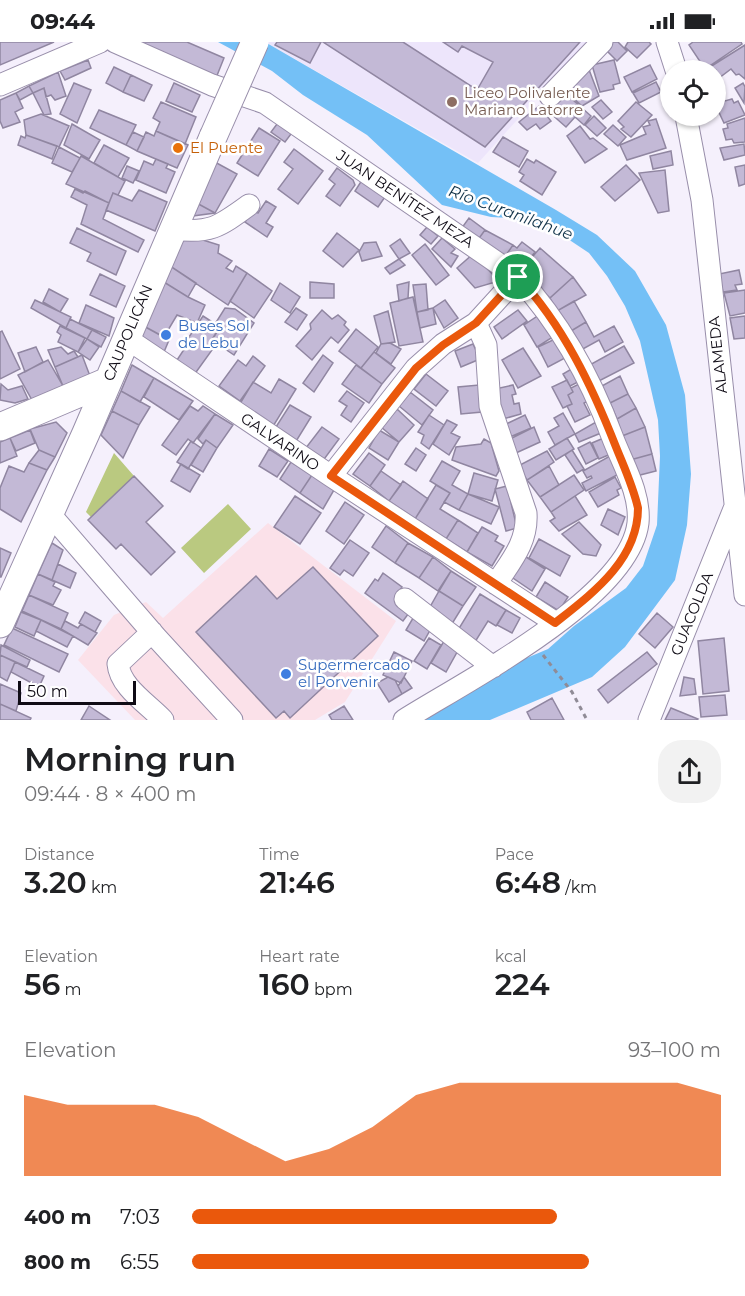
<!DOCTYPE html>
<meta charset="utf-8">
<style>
body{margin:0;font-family:Montserrat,sans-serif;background:#f2f2f2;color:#202124;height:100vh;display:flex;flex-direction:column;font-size:22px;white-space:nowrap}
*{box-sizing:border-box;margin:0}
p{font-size:20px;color:#757577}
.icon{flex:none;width:33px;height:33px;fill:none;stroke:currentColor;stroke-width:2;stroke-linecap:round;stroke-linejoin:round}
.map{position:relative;height:678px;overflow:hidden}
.side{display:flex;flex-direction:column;background:#fff;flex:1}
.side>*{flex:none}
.controls{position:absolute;left:660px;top:18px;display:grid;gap:12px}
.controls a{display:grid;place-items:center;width:66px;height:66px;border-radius:50%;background:#fff;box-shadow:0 2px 4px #0004;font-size:30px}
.scale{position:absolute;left:18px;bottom:15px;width:118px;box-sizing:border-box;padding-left:6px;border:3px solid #0f0b15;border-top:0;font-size:16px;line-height:21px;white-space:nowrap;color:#0f0b15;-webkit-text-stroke:4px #fff;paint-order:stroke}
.pin{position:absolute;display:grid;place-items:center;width:51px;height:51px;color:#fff;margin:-26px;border:3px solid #fff;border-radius:50%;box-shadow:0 2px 6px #0007}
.round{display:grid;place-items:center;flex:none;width:63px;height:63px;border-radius:24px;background:#f2f2f2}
.head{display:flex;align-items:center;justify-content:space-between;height:102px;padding:0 24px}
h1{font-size:33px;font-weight:600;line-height:45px}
.figures{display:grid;grid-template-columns:repeat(3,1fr);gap:9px;height:102px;padding:6px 24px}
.figures div{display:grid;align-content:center}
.figures b{font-size:30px;font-weight:600}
.figures small{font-size:16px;font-weight:400}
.figures p{font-size:16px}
.chart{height:168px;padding:12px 24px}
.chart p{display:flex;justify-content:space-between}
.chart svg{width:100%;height:108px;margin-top:6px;fill:#ea580c;opacity:.7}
ul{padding:0 24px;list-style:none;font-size:20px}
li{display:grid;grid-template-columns:96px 72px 1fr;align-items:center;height:45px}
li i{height:15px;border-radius:8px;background:#ea580c}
.status{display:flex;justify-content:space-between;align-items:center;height:42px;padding:0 30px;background:#fff;direction:ltr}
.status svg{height:16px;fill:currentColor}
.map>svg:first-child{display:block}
</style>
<div class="status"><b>09:44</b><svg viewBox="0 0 49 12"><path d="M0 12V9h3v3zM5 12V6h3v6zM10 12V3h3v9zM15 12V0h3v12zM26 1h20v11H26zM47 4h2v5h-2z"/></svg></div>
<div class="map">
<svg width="745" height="678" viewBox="0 0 745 678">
<rect width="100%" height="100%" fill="#f5f0fc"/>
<path fill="#fbe1e9" d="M268,481L396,579L345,660L315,678H135L78,618L114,573L146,560L163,576Z"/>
<path fill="#ede5fb" d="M265,0H588L478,121Z"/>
<path fill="#bac980" d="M114,411L134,434L91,475L86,470Z
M228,462L251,487L204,531L181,506Z"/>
<path fill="#74c0f6" d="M218,0H265L556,168L597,193L635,229L666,283L685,353L691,432L687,483L675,538L625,605L592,635L490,678H418L522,618L548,607L574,584L626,546L643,524L657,483L660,414L658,378L640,299L625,264L607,234L589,211L565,195L533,183L510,176L491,175L442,163L367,93L303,53L272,29Z"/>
<path fill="#c3b9d6" stroke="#9086a1" stroke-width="1.5" d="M0,0H54L0,23Z
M135,0H187L224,16L216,36Z
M277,0H321L310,21L275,3Z
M323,0H403L477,48L493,20L462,4L458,10L443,0H580L485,105Z
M610,0H618L627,9L617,19L604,6Z
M628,0H649L651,2L637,16L625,5Z
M693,0H741L742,2L705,27L689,3Z
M745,3V37L739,32L736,33L731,27L719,36L716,28L710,25Z
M88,18L91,26L65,38L60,29Z
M614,18L620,41L613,43L614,47L600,50L592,23Z
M650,23L657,37L632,50L624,35Z
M114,25L131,33L123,50L106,41Z
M588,25L599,54L582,64L563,47Z
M58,30L66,54L55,58L51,53L46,55L44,46L33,51L29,44Z
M131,33L152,43L144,59L123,50Z
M656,40L661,50L639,61L633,51Z
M74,41L91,48L77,81L60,72Z
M174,41L200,53L192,70L166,59Z
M743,41L745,45L744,61L735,46Z
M29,44L33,51L20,58L16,51Z
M44,46L51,72L44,73L33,51Z
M564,50L591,74L584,83L575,75L566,85L549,70L559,59L557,57Z
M16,51L23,66L15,70L20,80L3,86L0,79V58Z
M721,53L725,59L732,57L734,61L738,59L745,73L724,81L716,64V55Z
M601,58L612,70L603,77L592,65Z
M161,60L196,75L185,102L156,89L160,80L153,76Z
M636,60L652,73L631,95L621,87L624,85L618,79Z
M539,64L551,79L540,87L536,82L527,88L519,80Z
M99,68L136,83L126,103L90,86Z
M41,72L69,84L59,105L26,93L24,78Z
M594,74L606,86L597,94L585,83Z
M745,76V100L734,101L732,97L726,98L723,87L728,86L727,82Z
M656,77L666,106L627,118L620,103L646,92L643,85L650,83L648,79Z
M280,78L294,88L285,100L271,90Z
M72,82L100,98L89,117L64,103Z
M613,83L626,95L618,104L604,92Z
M580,84L590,97L593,96L607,107L585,121L567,94Z
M259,86L280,99L258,134L237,121Z
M156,89L188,103L177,126L137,109L146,90L154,94Z
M133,90L144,95L137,109L126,103Z
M26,93L57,104L52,117L18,103L21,94L25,96Z
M503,95L528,109L519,125L493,110Z
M744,102L745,113L724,118L720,106Z
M104,103L129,116L118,135L94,121Z
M59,105L80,116L72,130L52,121Z
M294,107L323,129L298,162L278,147L293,127L284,120Z
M671,109L673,123L653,127L650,114Z
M81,114L125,139L118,153L113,151L109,161L66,142Z
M156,117L168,122L166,126L175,130L166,151L136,138L144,119L153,123Z
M527,117L534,121L536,118L556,130L542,153L520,139L524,133L519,130Z
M213,119L237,132L215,171L193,159Z
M626,123L640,138L615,159L601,145Z
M745,123V142L739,144L735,125Z
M127,124L139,129L133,141L122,136Z
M337,126L353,138L355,143L340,164L326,154L335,142L329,137Z
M665,128L669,169L658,171L639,131Z
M362,138L385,155L378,165L355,149Z
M75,147L83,151L85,149L109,161L103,177L144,198L138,210L81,182L87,163L71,155Z
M139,148L167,160L155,189L106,168L113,151L132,159Z
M193,159L215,171L185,175Z
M266,159L276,165L266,181L273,185L267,195L245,180L253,168L258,171Z
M469,176L485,188L477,199L461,187Z
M427,185L438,194L431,202L420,193Z
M77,186L126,209L116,233L87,219L91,211L70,201Z
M485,188L513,203L504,216L477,199Z
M337,191L359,208L343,225L323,209Z
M190,194L219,203L218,211L232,219L226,226L233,230L236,224L247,231L228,263L167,222L178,200Z
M442,196L455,207L451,211L458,214L451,225L432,207Z
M400,197L410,211L399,217L390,204Z
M376,200L382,214L362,219L359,210L364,201Z
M522,200L535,210L521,228L504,216L513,203L517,206Z
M425,202L449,233L436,243L412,213Z
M540,206L573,235L550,256L521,228Z
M473,212L499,239L475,246L457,226Z
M399,217L405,223L390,232L385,226Z
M167,222L196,241L188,255L159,237Z
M739,228L742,242L735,243L737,248L723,250L719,232Z
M247,231L272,249L254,276L230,259Z
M100,232L125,244L116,265L90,253Z
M573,235L586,253L557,269L550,256Z
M159,237L188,255L205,263L197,281L177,273L164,295L140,282Z
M310,240L334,242V256H310Z
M409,240L408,256L399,259L397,243Z
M280,241L300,255L290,271L271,258Z
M426,242L428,268L417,270L413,243Z
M49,247L68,257L60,270L43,260Z
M745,248V271L730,274L724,251Z
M413,255L423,300L399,304L390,261Z
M35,258L71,275L66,286L31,266Z
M445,258L458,276L444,286L433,266Z
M574,259L586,280L571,289L557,269Z
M86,263L114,276L109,294L79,281Z
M225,266L235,267L254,281L234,313L212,298L220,285L215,282Z
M296,266L307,273L297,288L285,280Z
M433,266L436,282L420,286L417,270Z
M322,268L332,277L338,273L346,280L344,283L349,288L338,301L331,295L312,318L296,304L311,287L310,282Z
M518,268L527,279L502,297L494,285Z
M388,269L395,300L381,302L374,274Z
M542,271L556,293L537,305L524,283Z
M203,274L220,285L207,305L212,308L194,333L175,321L189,300V295Z
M745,274V296L734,297L730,276Z
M70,277L92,288L87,297L66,286Z
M586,280L594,295L614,284L623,300L605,310L599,298L581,308L571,289Z
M140,282L169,298L164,310L135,293Z
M60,284L85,296L78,310L58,300L61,293L57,290Z
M356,287L378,305L361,326L339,309Z
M92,288L106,295L101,305L87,297Z
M2,289L20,327L0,337V290Z
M87,297L99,305L90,318L78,310Z
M555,297L565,316L548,325L538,305Z
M390,301L401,307L391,322L376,311L381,302Z
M473,302L480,317L461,325L455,309Z
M624,304L634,321L595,341L586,325Z
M36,305L43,320L25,330L18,311Z
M61,305L68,312L74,309L78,315L55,325L48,308Z
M523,306L541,334L518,346L502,318Z
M374,310L395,326L382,342L361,326Z
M82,313L90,334L63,344L55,325Z
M323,313L333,321L314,350L303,341Z
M253,314L265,324L240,359L219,344L238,318L246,324Z
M48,318L63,344L32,358L18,333Z
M132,323L154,336L140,360L121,349Z
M356,323L382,342L369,361L342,342Z
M573,326L580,339L570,344L563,332Z
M426,332L448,349L436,364L414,347Z
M620,334L628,352L610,361L600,345Z
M154,336L193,359L179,378L144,355Z
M279,337L296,347L272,386L238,365L253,340L271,351Z
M567,338L573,350L568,353L572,362L563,366L552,345Z
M1,342L8,348L22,344L28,357L15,361L0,358Z
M579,342L588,359L584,361L590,373L575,380L567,364L572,362L568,353L573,350L571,346Z
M479,343L482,370L461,372L458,345Z
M513,343L516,352L512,353L514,362L519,361L521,372L503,377L495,347Z
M121,349L150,365L139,383L112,369Z
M347,349L364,361L351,380L341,373L347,364L339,359Z
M410,350L433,368L422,383L399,364Z
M628,352L636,366L617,377L610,361Z
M290,363L311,375L295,401L274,388Z
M190,364L198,369L203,364L215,372L193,401L188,397L176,413L162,403Z
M636,366L645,385L622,394L617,377Z
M397,367L414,383L399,400L381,385Z
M112,369L139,383L123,416L101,393Z
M563,371L575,392L555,403L548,390L559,384L554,376Z
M215,372L233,383L217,406L206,398L203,402L198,397Z
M429,373L444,383L429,407L421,401L424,393L418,390Z
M525,373L531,386L510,395L504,383Z
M447,378L457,383L451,391L460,395L449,413L433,402Z
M56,380L67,391L55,415L39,408L30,387Z
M596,380L601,391L579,400L575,392Z
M322,385L339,397L322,420L305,407Z
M534,385L540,400L516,411L510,397Z
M645,385L652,412L630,418L622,394Z
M30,388L35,401L16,409L10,396Z
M379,388L399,400L388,418L369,406Z
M606,395L613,411L599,417L592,401Z
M10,396L17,414L0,421V400Z
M567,396L574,407L556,418L549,407Z
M484,397L491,401L499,429L496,434L452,418L456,405L481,402Z
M206,398L217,406L203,430L191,423Z
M191,399L201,406L188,427L177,420Z
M590,400L598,416L586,422L578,406Z
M416,406L426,413L416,429L405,422Z
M269,407L288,419L277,435L259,424Z
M39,408L55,415L47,428L29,421Z
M572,408L584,427L577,431L565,413Z
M547,409L554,420L527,438L518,424Z
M369,411L385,423L370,444L353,432Z
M652,412L656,429L636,434L630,418Z
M610,414L619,432L586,449L582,441L592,436L591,434L587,436L583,429Z
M442,419L460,429L452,443L468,452L459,468L444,460L450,451L430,439Z
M291,420L312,433L300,451L280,437Z
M29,421L47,428L21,480L0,467V446L9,424L24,430Z
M181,422L200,433L190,450L171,439Z
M549,424L559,443L540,455L527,438Z
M381,429L401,443L389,459L370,444Z
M474,431L498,438L492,459L468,452Z
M312,433L334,448L323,467L300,451Z
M574,433L584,448L551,470L540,455Z
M134,434L163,464L146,480L175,510L151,533L121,502L116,507L88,478Z
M615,435L621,446L617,448L619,453L598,465L589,450Z
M403,439L428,457L415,477L389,459Z
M436,443L450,451L440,467L458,478L446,497L415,477Z
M507,444L517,486L506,489L495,447Z
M468,452L499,465L491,482L459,468Z
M295,454L321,471L300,502L274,485Z
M575,454L587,473L559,489L550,479L555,476L551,470Z
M345,460L364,473L344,502L326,489Z
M608,467L625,475L618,493L601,483Z
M458,478L478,491L467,510L446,497Z
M579,480L601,503L596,514L583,512L562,492Z
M386,484L408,501L395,521L372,505Z
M482,485L498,494L495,499L504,504L492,524L467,510Z
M539,497L570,514L560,534L529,516Z
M350,498L369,511L353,534L344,528L340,533L330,526Z
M52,501L63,508L52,538L38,532Z
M408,501L433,515L419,536L395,521Z
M0,506L11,511L1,535H0Z
M523,513L545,527L532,549L510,534Z
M433,515L451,529L438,549L419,536Z
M58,522L76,531L70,546L52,538Z
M313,525L378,594L290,676L284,669L276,676L196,590L256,534L277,557Z
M451,529L476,545L463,564L439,549Z
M383,531L402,545L395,555L412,567L403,579L365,551L375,537L378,539Z
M38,532L55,540L53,544L61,548L53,563L29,553Z
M545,540L568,555L559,569L536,555Z
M439,549L463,564L450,585L426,572Z
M480,552L506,568L496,584L488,579L475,600L458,588Z
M29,553L68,571L61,587L22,569Z
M506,568L520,576L512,591L497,583Z
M21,570L41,578L34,594L15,585Z
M85,570L101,579L95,590L79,581Z
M416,571L434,581L424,599L406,588Z
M657,571L673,585L655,606L639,592Z
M41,578L73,594L67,605L36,589Z
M65,579L78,586L81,582L97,591L88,603L61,587Z
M12,586L68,612L59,630L4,603Z
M447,594L461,603L446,630L431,621Z
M429,596L441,603L427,627L414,619Z
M724,596L729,649L703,652L698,599Z
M1,603L30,618L27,625L0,613Z
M394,610L412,619L401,641L383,633Z
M647,610L657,622L608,661L598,648Z
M0,613L15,620L7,639L0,635Z
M15,620L44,634L39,645L11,630Z
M388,635L395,638L402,652L389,660L377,641Z
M404,635L412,646L402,652L398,644Z
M684,635L694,637L696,652L680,654Z
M0,642L21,651L16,669L0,662Z
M725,653L727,673L701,675L699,655Z
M552,656L564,678H531L527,670Z
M0,662L31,676L30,678H0Z
M89,664L110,678H81Z
M344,664L353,678H332L329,673Z
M671,666L698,677L697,678H665Z"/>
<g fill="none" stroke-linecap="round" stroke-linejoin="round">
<g stroke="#988eaa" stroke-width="23">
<path id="minor" d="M115,0L212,43L265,61L518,235C559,280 591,337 612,394C622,421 641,451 638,481C629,556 464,640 404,678
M667,0L676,28
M0,43L100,0
M550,54L602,0
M686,74L702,158L745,553
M172,187C210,192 219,185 249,163
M476,281L486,303L490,364L526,471C528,500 511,519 496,542
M126,296L331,434L556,581
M331,434L416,326L443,302L476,281L518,235
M49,471L156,595L232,678
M405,557L493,625
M152,590L118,622C120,645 148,662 163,678
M649,678L734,467"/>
</g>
<g stroke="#988eaa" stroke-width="29">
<path id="major" d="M0,385L108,339
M0,582L86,391L213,95"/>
</g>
<path stroke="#908b96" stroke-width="3" stroke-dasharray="4.5 4.5" stroke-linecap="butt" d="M543,613L572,650L587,678"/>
<use href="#minor" stroke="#fff" stroke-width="21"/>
<use href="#major" stroke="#fff" stroke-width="27"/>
<g stroke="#988eaa" stroke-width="29" stroke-linecap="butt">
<path id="major-bridge" d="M213,95L255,0"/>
</g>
<use href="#major-bridge" stroke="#fff" stroke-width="27"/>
</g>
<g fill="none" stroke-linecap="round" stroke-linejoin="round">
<g stroke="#fff" stroke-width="12">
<path id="route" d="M518,235C563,283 592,344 616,405C624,425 633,444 638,466C638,518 593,551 555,581L331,434L416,326L443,303L476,281Z"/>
</g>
<use href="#route" stroke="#ea580c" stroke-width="8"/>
</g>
<circle fill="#8d6e63" stroke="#fff" stroke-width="2" cx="452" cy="60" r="6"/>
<circle fill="#e8710a" stroke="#fff" stroke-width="2" cx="178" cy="106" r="6"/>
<g fill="#3f7fe0" stroke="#fff" stroke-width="2">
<circle cx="166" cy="293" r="6"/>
<circle cx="286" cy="632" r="6"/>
</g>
<g text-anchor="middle" stroke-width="5" stroke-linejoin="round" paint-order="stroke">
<g font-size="15" fill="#785e54" stroke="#fff" text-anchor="start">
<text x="464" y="56">Liceo Polivalente<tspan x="464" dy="17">Mariano Latorre</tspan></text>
</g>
<g font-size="15" fill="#c56008" stroke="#fff" text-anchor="start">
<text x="190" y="111">El Puente</text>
</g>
<g font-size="15" fill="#0f0b15" stroke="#fff">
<text transform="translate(405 157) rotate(34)" y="5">JUAN BENÍTEZ MEZA</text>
<text transform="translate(128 291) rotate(-67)" y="5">CAUPOLICÁN</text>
<text transform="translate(718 313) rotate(-96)" y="5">ALAMEDA</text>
<text transform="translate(280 400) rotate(34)" y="5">GALVARINO</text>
<text transform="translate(692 572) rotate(-68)" y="5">GUACOLDA</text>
</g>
<g font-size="15" fill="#366cbe" stroke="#fff" text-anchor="start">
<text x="178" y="289">Buses Sol<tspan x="178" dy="17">de Lebu</tspan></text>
<text x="298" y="628">Supermercado<tspan x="298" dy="17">el Porvenir</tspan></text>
</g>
<g font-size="16" font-style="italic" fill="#113349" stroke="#fff">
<text transform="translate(511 170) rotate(20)" y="6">Río Curanilahue</text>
</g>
</g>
</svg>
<div class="controls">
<a><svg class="icon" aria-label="locate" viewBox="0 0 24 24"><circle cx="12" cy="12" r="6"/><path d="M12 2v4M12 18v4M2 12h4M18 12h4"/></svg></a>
</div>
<div class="scale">50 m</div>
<div class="pin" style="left:518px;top:235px;background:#1e9e55"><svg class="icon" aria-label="arrive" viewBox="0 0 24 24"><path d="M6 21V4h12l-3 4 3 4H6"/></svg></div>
</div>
<section class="side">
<div class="head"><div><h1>Morning run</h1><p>09:44 · 8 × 400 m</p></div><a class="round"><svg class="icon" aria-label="share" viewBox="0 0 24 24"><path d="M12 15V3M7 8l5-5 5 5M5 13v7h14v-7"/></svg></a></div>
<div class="figures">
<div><p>Distance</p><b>3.20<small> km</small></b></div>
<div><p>Time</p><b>21:46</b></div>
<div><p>Pace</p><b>6:48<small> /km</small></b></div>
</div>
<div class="figures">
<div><p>Elevation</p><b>56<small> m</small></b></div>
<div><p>Heart rate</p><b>160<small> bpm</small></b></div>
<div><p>kcal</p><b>224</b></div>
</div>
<div class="chart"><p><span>Elevation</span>93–100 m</p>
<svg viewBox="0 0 160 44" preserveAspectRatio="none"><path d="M0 44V11L10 15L20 15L30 15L40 20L50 29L60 38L70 33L80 24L90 11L100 6L110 6L120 6L130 6L140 6L150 6L160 11V44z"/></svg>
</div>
<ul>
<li><b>400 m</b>7:03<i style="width:69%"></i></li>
<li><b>800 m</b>6:55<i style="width:75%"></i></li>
</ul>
</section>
